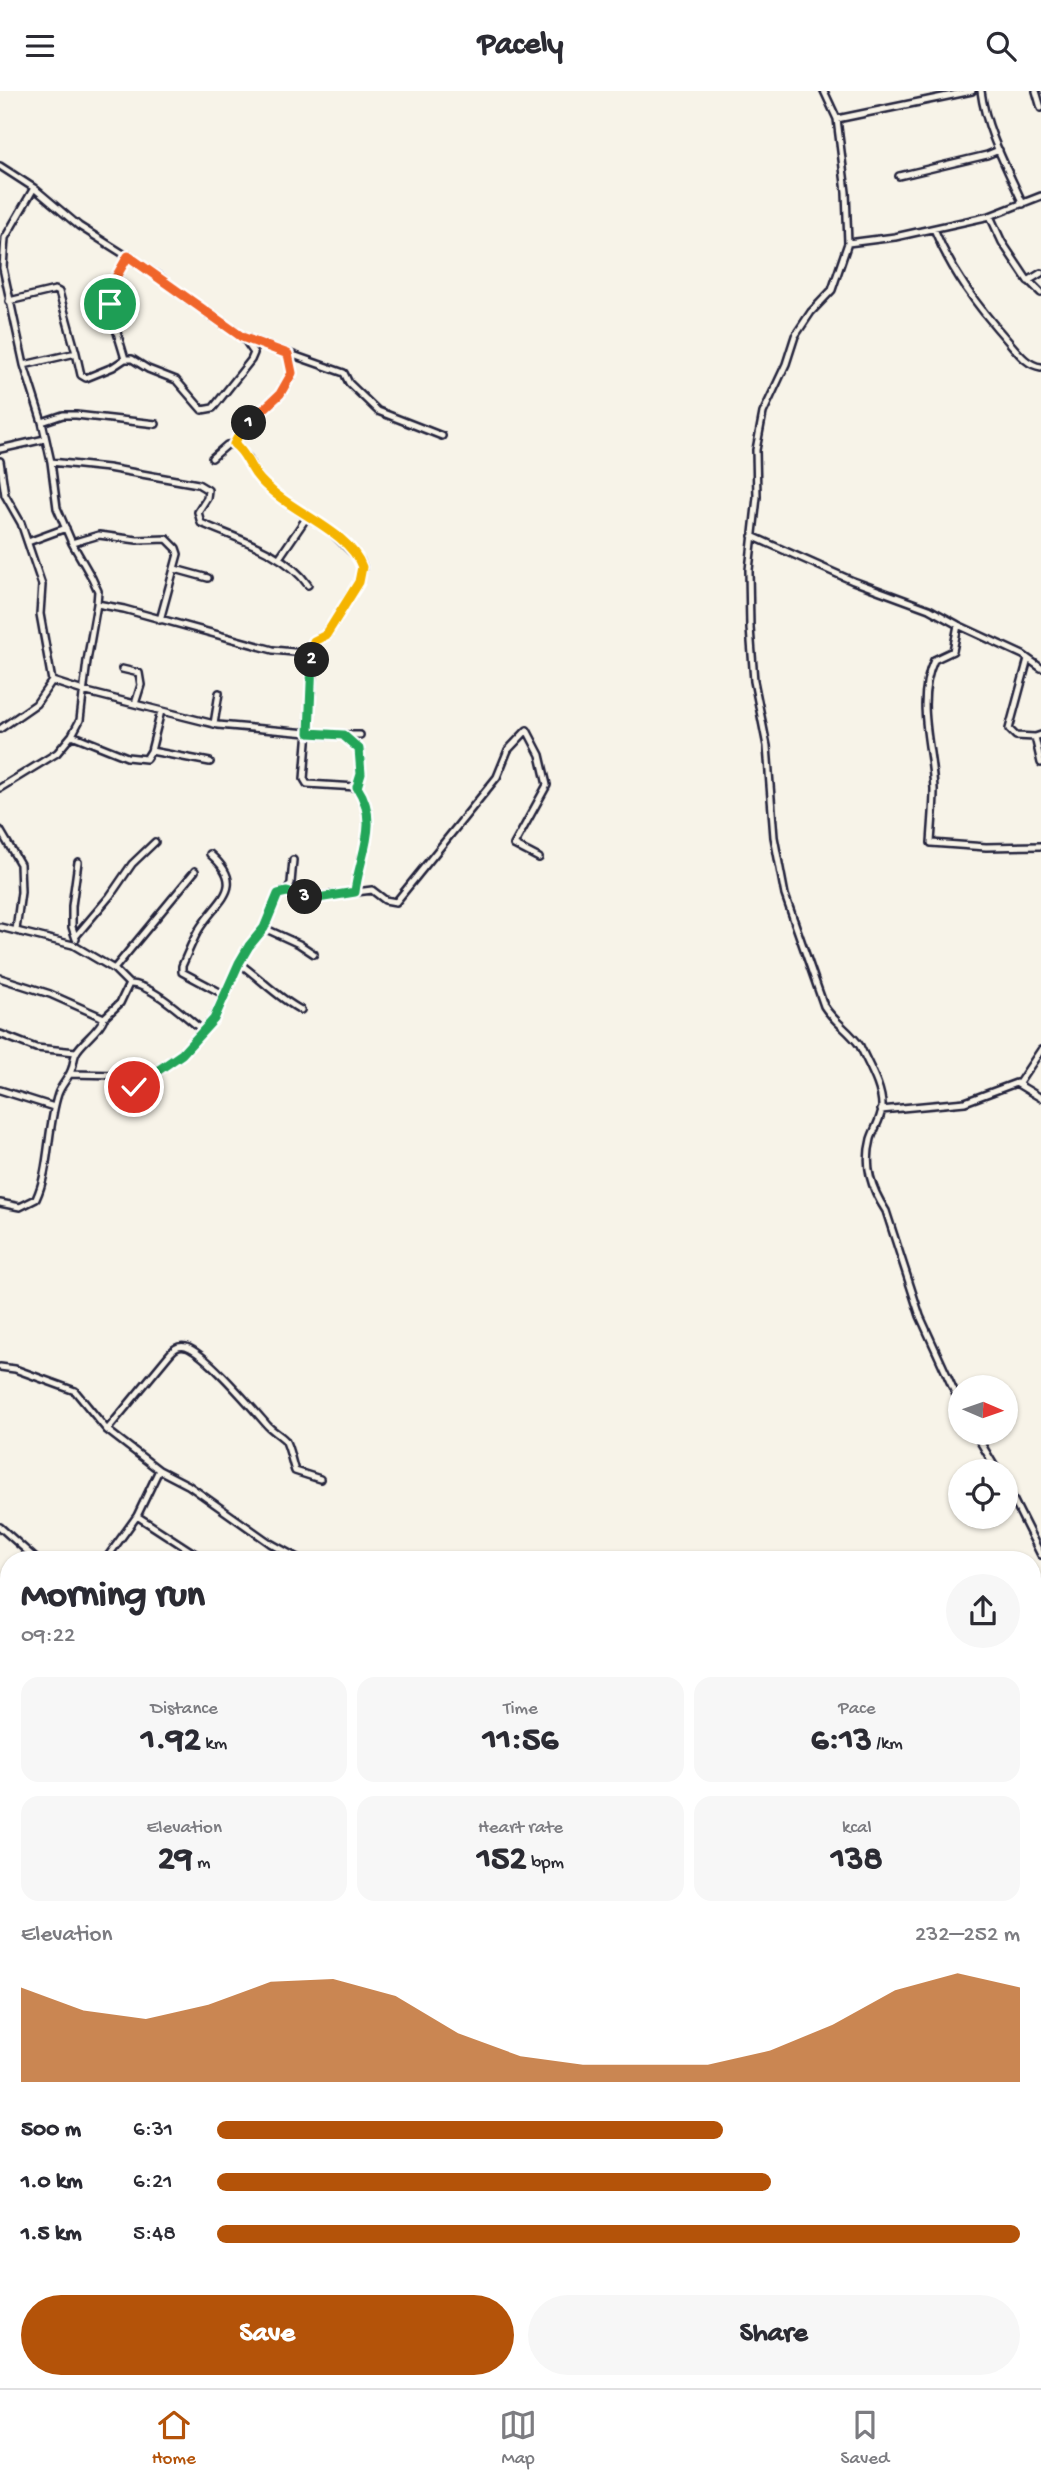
<!DOCTYPE html>
<meta charset="utf-8">
<style>
body{margin:0;font-family:"Gochi Hand",sans-serif;background:#f7f7f7;color:#2b2b33;height:100vh;display:flex;flex-direction:column;font-size:26px;white-space:nowrap}
*{box-sizing:border-box;margin:0}
p{font-size:23px;color:#7c7c81}
.icon{flex:none;width:38px;height:38px;fill:none;stroke:currentColor;stroke-width:2;stroke-linecap:round;stroke-linejoin:round}
.map{position:relative;flex:1;overflow:hidden}
.details{position:absolute;left:0px;top:1460px;width:1041px;height:838px;display:flex;flex-direction:column;background:#fff;border-radius:28px 28px 0 0;box-shadow:0 2px 5px #0004}
.details>*{flex:none}
.needle{width:46px;rotate:92deg}
.controls{position:absolute;left:948px;top:1284px;display:grid;gap:14px}
.controls a{display:grid;place-items:center;width:70px;height:70px;border-radius:50%;background:#fff;box-shadow:0 2px 5px #0004;font-size:35px}
.pin{position:absolute;display:grid;place-items:center;width:60px;height:60px;color:#fff;margin:-30px;border:4px solid #fff;border-radius:50%;box-shadow:0 2px 7px #0007}
.km{position:absolute;width:35px;height:35px;margin:-18px;border-radius:50%;background:#222;color:#fff;font-size:19px;line-height:35px;text-align:center}
.round{display:grid;place-items:center;flex:none;width:74px;height:74px;border-radius:37px;background:#f7f7f7}
.summary{display:flex;align-items:center;justify-content:space-between;height:119px;padding:0 21px}
h1{font-size:38px;font-weight:700;line-height:52px}
.stats{display:grid;grid-template-columns:repeat(3,1fr);gap:10px;height:119px;padding:7px 21px}
.stats div{display:grid;align-content:center;border-radius:18px;background:#f7f7f7;text-align:center}
.stats b{font-size:35px;font-weight:700}
.stats small{font-size:19px;font-weight:400}
.stats p{font-size:19px}
.chart{height:196px;padding:14px 21px}
.chart p{display:flex;justify-content:space-between}
.chart svg{width:100%;height:126px;margin-top:7px;fill:#b45309;opacity:.7}
.cta{display:flex;gap:14px;margin-top:auto;padding:14px 21px}
.cta a{flex:1;height:80px;border-radius:42px;background:#b45309;color:#fff;font-size:28px;font-weight:700;line-height:80px;text-align:center}
.cta a+a{background:#f7f7f7;color:#2b2b33}
ul{padding:0 21px;list-style:none;font-size:23px}
li{display:grid;grid-template-columns:112px 84px 1fr;align-items:center;height:52px}
li i{height:18px;border-radius:9px;background:#b45309}
header{display:flex;justify-content:space-between;align-items:center;height:91px;padding:0 21px;background:#fff;font-size:32px;font-weight:700}
.tab-bar{display:flex;justify-content:space-around;align-items:center;height:98px;border-top:2px solid #e1e1e2;background:#fff;font-size:19px;color:#7c7c81}
.tab-bar a{display:grid;justify-items:center;gap:4px}
.tab-bar .selected{color:#b45309}
.map>svg:first-child{display:block}
</style>
<header><svg class="icon" aria-label="menu" viewBox="0 0 24 24"><path d="M4 6h16M4 12h16M4 18h16"/></svg>Pacely<svg class="icon" aria-label="search" viewBox="0 0 24 24"><circle cx="10" cy="10" r="6"/><path d="M15 15l6 6"/></svg></header>
<div class="map">
<svg width="1041" height="2297" viewBox="0 0 1041 2297">
<rect width="100%" height="100%" fill="#f7f3e8"/>
<filter id="ink" filterUnits="userSpaceOnUse"><feTurbulence type="fractalNoise" baseFrequency=".0143" numOctaves="2"/><feDisplacementMap in="SourceGraphic" scale="14" xChannelSelector="R" yChannelSelector="G"/><feConvolveMatrix kernelMatrix="1 2 1 2 8 2 1 2 1" color-interpolation-filters="sRGB"/></filter>
<g filter="url(#ink)">
<g fill="none" stroke-linecap="round" stroke-linejoin="round">
<g stroke="#22223b" stroke-width="10">
<path id="minor" d="M824,0L837,28L846,101L848,152L832,199L811,221L795,245L786,273L763,322L756,359L757,406L749,479L750,537L754,590L767,655L774,746L785,804L824,915C834,931 850,940 860,955C868,973 883,997 882,1017C881,1028 874,1038 871,1048C864,1075 871,1097 886,1120L920,1225L961,1315
M981,0C986,40 1007,77 1023,113
M1036,0L1041,17
M837,28L972,0
M0,75L34,97L79,135L160,186L176,200L242,246L344,282L349,292L378,320L442,345
M899,85L987,64L999,59
M990,125L1002,151L1028,190L1041,182
M934,138C952,181 977,215 1008,250C1017,260 1026,274 1041,276
M848,152L895,146L990,125L1041,105
M1027,188L1041,202
M9,210L55,199L59,201L76,262
M125,268C113,225 100,206 128,165
M24,274L76,262L81,284L86,287L113,276L125,268H132L148,278L176,289L202,319L213,317L251,269L254,262L245,249
M42,331L63,324H76L156,333
M234,353L242,338L280,303L292,282L288,263
M0,358L45,348
M212,367L227,354L234,353L248,367L252,378L268,397L307,426L327,437L360,469L363,476L359,490L326,544L314,550L312,557L304,562
M0,370L5,404L21,432L42,494L40,523L52,590L36,613L0,638
M51,371L108,377L198,393L208,399L207,407L198,421L201,432C237,448 285,461 308,494
M752,445L853,490L929,518L958,534L1023,564L1041,577
M28,451L66,437
M72,452L99,444L137,449L167,448L176,457L178,463L160,529
M279,467L307,426
M175,478L208,487
M97,513L124,518L273,559L304,562L313,571V578L304,688L307,693L357,696L361,683L359,658L343,644
M958,534L953,560L934,569C915,611 932,654 934,698C934,716 932,734 931,752L986,756L1041,755
M1028,568L1009,638L1016,645L1035,646L1041,644
M122,578L139,582L141,594L135,613
M52,590L83,600L218,634L330,644H360
M214,633L219,602
M72,644L127,666L146,668L151,660L161,620
M1035,646L1041,672
M151,660L210,671
M0,697L57,662L72,644L80,629L87,570L97,513L98,500L92,487L72,452L57,417L51,371L42,331L24,274L3,177L5,147L34,97
M0,739L20,773L21,801L16,839
M210,763C249,797 216,809 198,840C192,851 187,864 182,875V881L225,904
M287,801L310,807L372,799L385,809L396,811L497,686L508,659L527,639L540,664L547,694L514,754L539,767
M355,801C359,765 381,731 357,696
M0,836L73,854L114,878L129,893
M264,837L299,853L314,863
M76,845L110,805L132,773L155,751
M76,848L72,836V815L78,771
M239,872C260,887 278,907 301,919
M114,878L195,780
M0,887L50,903L104,927C99,940 85,948 77,960C73,966 74,974 71,980C68,988 61,994 58,1003C47,1036 50,1079 36,1108L20,1116L0,1112
M104,927L120,912L129,893C149,891 187,927 202,939
M0,943L36,957L76,961
M71,983L118,984L134,996L182,963L213,928L239,872L249,855L264,837L278,803L287,801L291,792L293,769
M1019,992L1041,959
M0,999L54,1016
M881,1019L965,1011L1016,992L1041,1007
M0,1276L15,1278L75,1300L107,1339L159,1379L188,1394L270,1452L299,1468
M107,1339L168,1265C173,1259 177,1254 186,1256C206,1262 252,1317 268,1335C273,1340 280,1344 285,1349C289,1355 292,1372 295,1380L320,1388
M975,1342L998,1381
M1006,1394L1041,1464
M137,1425L203,1468
M0,1436L36,1468
M106,1468L137,1425L159,1379
M0,1515L9,1524
M0,1574L9,1567
M0,1589L9,1596
M0,1661L9,1668
M0,1722L9,1727
M0,1754L9,1759
M0,1811L9,1816
M1032,1936L1041,1938
M0,1963L4,1964L9,1969
M1032,1978L1041,1994
M0,2024L9,2002
M0,2039L9,2045
M0,2113L9,2106
M0,2215L9,2225
M112,2289L125,2297
M744,2289L748,2297
M551,2297L552,2289"/>
</g>
<use href="#minor" stroke="#f7f3e8" stroke-width="5"/>
</g>
</g>
<g fill="none" stroke-linecap="round" stroke-linejoin="round" filter="url(#ink)">
<g stroke="#fff" stroke-width="14">
<path id="split-1" d="M110,213L112,193L128,165L242,246L288,263L292,282L280,303L249,332"/>
</g>
<g stroke="#fff" stroke-width="14">
<path id="split-2" d="M249,332L242,338L234,353C245,361 246,369 253,379C257,386 265,394 271,399C297,423 350,442 362,476L359,491L326,544L314,550L312,556L304,562L312,569"/>
</g>
<g stroke="#fff" stroke-width="14">
<path id="split-3" d="M305,806L318,807L355,801C359,765 381,732 357,696L361,683L359,658L343,644L309,642L312,569"/>
</g>
<g stroke="#fff" stroke-width="14">
<path id="split-4" d="M134,996L182,963L214,928L239,872L249,855L264,837L278,803L287,801L305,806"/>
</g>
<use href="#split-1" stroke="#f0652b" stroke-width="9"/>
<use href="#split-2" stroke="#f5b400" stroke-width="9"/>
<use href="#split-3" stroke="#22a559" stroke-width="9"/>
<use href="#split-4" stroke="#22a559" stroke-width="9"/>
</g>
</svg>
<div class="controls">
<a><svg class="needle" viewBox="-14 -14 28 28"><path d="M0-13l5 13h-10z" fill="#e53935"/><path d="M0 13l5-13h-10z" fill="#7c7c81"/></svg></a>
<a><svg class="icon" aria-label="locate" viewBox="0 0 24 24"><circle cx="12" cy="12" r="6"/><path d="M12 2v4M12 18v4M2 12h4M18 12h4"/></svg></a>
</div>
<div class="pin" style="left:110px;top:213px;background:#1e9e55"><svg class="icon" aria-label="arrive" viewBox="0 0 24 24"><path d="M6 21V4h12l-3 4 3 4H6"/></svg></div>
<div class="pin" style="left:134px;top:996px;background:#d93025"><svg class="icon" aria-label="check" viewBox="0 0 24 24"><path d="M5 12l5 5 9-10"/></svg></div>
<b class="km" style="left:249px;top:332px">1</b>
<b class="km" style="left:312px;top:569px">2</b>
<b class="km" style="left:305px;top:806px">3</b>
<section class="details">
<div class="summary"><div><h1>Morning run</h1><p>09:22</p></div><a class="round"><svg class="icon" aria-label="share" viewBox="0 0 24 24"><path d="M12 15V3M7 8l5-5 5 5M5 13v7h14v-7"/></svg></a></div>
<div class="stats">
<div><p>Distance</p><b>1.92<small> km</small></b></div>
<div><p>Time</p><b>11:56</b></div>
<div><p>Pace</p><b>6:13<small> /km</small></b></div>
</div>
<div class="stats">
<div><p>Elevation</p><b>29<small> m</small></b></div>
<div><p>Heart rate</p><b>152<small> bpm</small></b></div>
<div><p>kcal</p><b>138</b></div>
</div>
<div class="chart"><p><span>Elevation</span>232–252 m</p>
<svg viewBox="0 0 160 44" preserveAspectRatio="none"><path d="M0 44V11L10 19L20 22L30 17L40 9L50 8L60 14L70 27L80 35L90 38L100 38L110 38L120 33L130 24L140 12L150 6L160 11V44z"/></svg>
</div>
<ul>
<li><b>500 m</b>6:31<i style="width:63%"></i></li>
<li><b>1.0 km</b>6:21<i style="width:69%"></i></li>
<li><b>1.5 km</b>5:48<i style="width:100%"></i></li>
</ul>
<div class="cta"><a>Save</a><a>Share</a></div>
</section>
</div>
<nav class="tab-bar">
<a class="selected"><svg class="icon" aria-label="home" viewBox="0 0 24 24"><path d="M3 11l9-7 9 7M6 9v11h12V9"/></svg>Home</a>
<a><svg class="icon" aria-label="map" viewBox="0 0 24 24"><path d="M3 6l6-2 6 2 6-2v14l-6 2-6-2-6 2zM9 4v14M15 6v14"/></svg>Map</a>
<a><svg class="icon" aria-label="saved" viewBox="0 0 24 24"><path d="M7 4h10v16l-5-4-5 4z"/></svg>Saved</a>
</nav>
